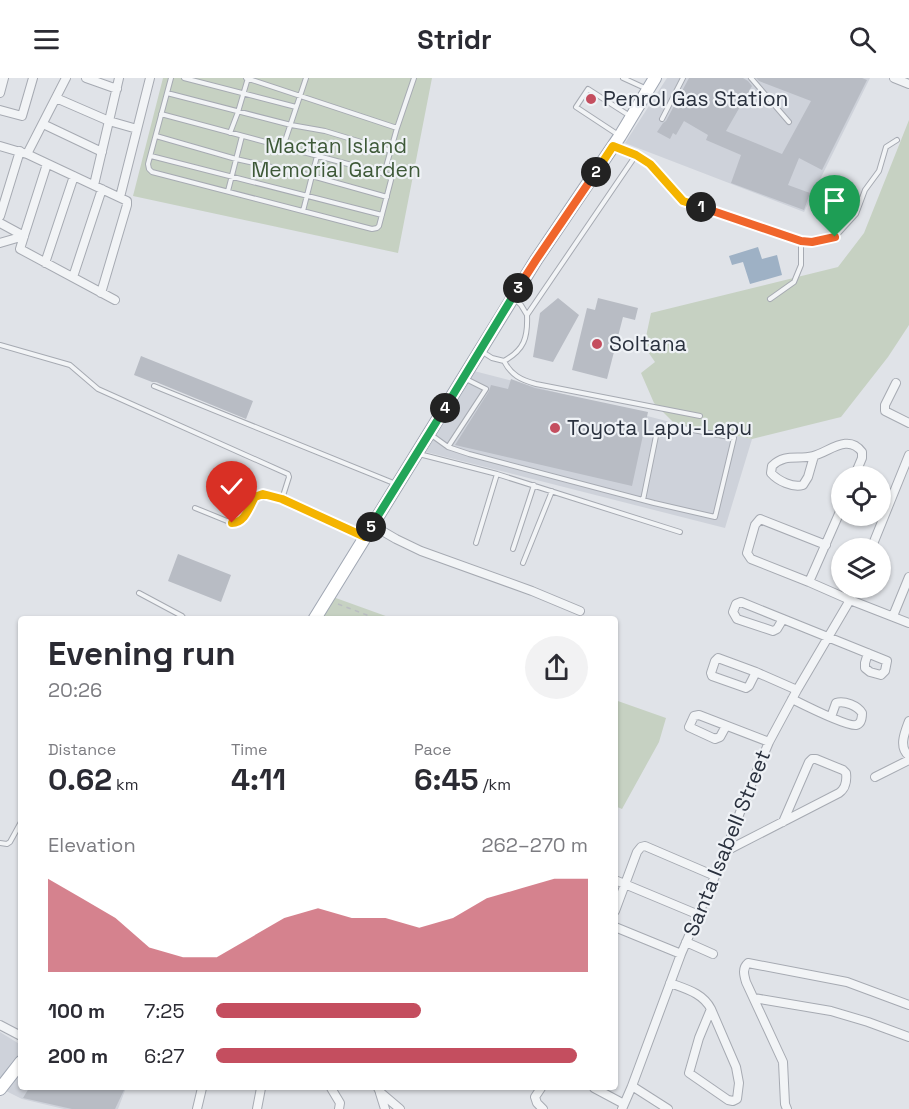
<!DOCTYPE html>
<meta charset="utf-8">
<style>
body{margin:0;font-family:"Space Grotesk",sans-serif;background:#f2f2f3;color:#2b2b33;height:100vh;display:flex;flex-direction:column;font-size:22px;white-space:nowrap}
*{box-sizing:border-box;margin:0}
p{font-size:20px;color:#7c7c81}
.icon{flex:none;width:33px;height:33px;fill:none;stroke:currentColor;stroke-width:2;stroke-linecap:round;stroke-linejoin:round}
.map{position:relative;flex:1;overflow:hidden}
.panel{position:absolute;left:18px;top:538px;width:600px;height:474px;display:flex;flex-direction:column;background:#fff;border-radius:6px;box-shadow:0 2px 4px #0004}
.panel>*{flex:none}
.controls{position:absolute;left:831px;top:388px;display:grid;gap:12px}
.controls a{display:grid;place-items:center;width:60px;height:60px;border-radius:50%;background:#fff;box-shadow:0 2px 4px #0004;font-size:30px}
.pin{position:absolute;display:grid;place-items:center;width:51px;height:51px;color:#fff;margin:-62px -26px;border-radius:50% 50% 50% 0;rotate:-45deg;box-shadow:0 0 6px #0007}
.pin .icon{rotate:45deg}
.km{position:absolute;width:30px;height:30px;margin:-15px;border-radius:50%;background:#222;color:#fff;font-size:16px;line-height:30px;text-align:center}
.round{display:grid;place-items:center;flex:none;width:63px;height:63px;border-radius:32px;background:#f2f2f3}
.summary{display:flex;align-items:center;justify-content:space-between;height:102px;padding:0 30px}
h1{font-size:33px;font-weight:700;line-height:45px}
.stats{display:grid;grid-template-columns:repeat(3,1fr);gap:9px;height:102px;padding:6px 30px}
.stats div{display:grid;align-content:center}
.stats b{font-size:30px;font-weight:700}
.stats small{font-size:16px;font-weight:400}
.stats p{font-size:16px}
.chart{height:168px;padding:12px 30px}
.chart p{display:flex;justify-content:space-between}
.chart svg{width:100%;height:108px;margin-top:6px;fill:#c44e5f;opacity:.7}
ul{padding:0 30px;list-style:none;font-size:20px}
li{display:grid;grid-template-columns:96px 72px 1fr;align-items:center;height:45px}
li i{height:15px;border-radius:8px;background:#c44e5f}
header{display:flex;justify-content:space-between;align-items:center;height:78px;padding:0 30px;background:#fff;font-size:27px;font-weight:700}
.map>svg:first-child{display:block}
</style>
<header><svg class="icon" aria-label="menu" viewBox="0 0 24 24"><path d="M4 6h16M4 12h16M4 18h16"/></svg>Stridr<svg class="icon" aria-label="search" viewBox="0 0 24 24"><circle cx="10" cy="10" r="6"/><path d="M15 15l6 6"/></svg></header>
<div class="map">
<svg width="909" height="1031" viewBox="0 0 909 1031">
<rect width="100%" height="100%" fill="#e0e3e8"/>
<path fill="#ced2da" d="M667,0H870L804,134L625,65Z
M474,293L674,345L752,361L725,450L426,374Z
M0,954L21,967V974L0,1002Z
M21,995V1010H126L118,1031H64L22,1021L6,1013Z"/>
<path fill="#c6d1c2" d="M163,0H432L398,175L133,118Z
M909,42V247L888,279L841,339L752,361L674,345L654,325L641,295L655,284L644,268L651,235L838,189L864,155Z
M333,519L394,541L320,542Z
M615,622L666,640L659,664L622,731L615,728Z"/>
<path fill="#9eb1c5" d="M758,169L762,181L777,177L782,197L750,206L743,184L732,187L729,178Z"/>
<path fill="#b8bcc4" d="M689,0H743L748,3L752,8L726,53L782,76L811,23L759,3L756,0H862L867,2L822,92L799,80L788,107L810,115L804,132L731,105L741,77L706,62L708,57L684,43L676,57L673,55L670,61L657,54L663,45L666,43Z
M558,220L579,237L553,284L533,279L540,235Z
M598,220L638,230L635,242L623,239L607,301L572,292L587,230L595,232Z
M141,278L253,323L246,341L156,304H152L134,297Z
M511,301L535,310L648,334L632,408L455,367L489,313L491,307L508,311Z
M178,476L231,497L221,524L168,503Z
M29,1010H125L115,1031H72L23,1020Z"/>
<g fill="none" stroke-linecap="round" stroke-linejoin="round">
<g stroke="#a6aab2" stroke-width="6">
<path id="service" d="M184,0L296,29
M246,0L397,50
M623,0L647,11
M751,0L789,44
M167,15L291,47L325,53L391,73
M161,36L389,97L391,102L379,148L377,150L372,151L152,94L149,91L148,86L171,0
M662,41L683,0
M230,55L238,34L248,0
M617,56L576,29L588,11L630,38
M156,58L236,81L312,98L387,119
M283,69L306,0
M615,69L636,77L650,86L683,123L801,163V187L794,204L770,221
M151,78L382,137
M384,96L397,50L414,0
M228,113L242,58
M303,133L317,78
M801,163L811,164L835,159L856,136L865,112L879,93L886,69L897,62
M515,221L521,227L527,237
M0,267L70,287L98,311L288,396L289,399L282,421
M481,273L492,280L504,283C524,272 528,260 527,237L636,77
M504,283C511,297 521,302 536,306L700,338
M154,308L396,406
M430,356L448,369L486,311L464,300
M448,369L469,376L654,425L715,439L734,360L678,349L675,353L661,348L657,353L643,422
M419,376L497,396L680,454
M195,430L232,445C245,445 249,429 255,419L257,417L263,416L282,421L363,458
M476,465L497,396
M513,471L534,407
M523,485L552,413
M139,515L182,538L185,542
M0,765L7,766L10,764L21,744"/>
</g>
<g stroke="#a6aab2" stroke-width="10">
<path id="minor" d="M86,0L117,11
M894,0L909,6
M0,15L4,0
M56,20L109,43L137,51
M0,32L22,38L33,0
M43,46L102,74
M0,68L27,76L127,123V127L101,215
M27,76L66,0
M94,107L119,0
M120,119L150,0
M0,138L20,73
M0,145L24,158
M24,158L20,171L115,222
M23,161L47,86
M0,165L24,158
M45,185L74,98
M73,199L102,111
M896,305L885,327V333L909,345
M814,378L808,399L803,407C793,410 778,403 771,395L772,388C785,375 798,382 813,378C829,374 848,355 862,374V380L854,399
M372,447L396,461L421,473L532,513L580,533
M826,467L760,441L755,447L747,475L751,481L809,504L850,522L909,545
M871,471L909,377
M809,504L842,429
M893,538L909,499
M783,541L777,551L773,553L737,541L733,534L736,526L741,524L887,583L885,593L881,597L870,594L865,590V585L868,575
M756,594L749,608L746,610L712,598L711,595L715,583L718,580L756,594L797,612
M792,621C802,626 848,649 856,647C861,646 862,640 862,635C858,628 844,622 836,625L831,639
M909,643C905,654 898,669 909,678
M726,648L720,659L715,661L689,649L694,638L699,637L769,664
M875,699L909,682
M726,773L839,715C845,711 847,703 846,695L843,692L816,681H812L809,684L783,744
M615,802L699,837
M615,833L637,774L641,769L645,768L715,798
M615,849L681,876
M686,864L713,876
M670,905C686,911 703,915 711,931
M754,920L831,933L868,944L909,959
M711,931L736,989L739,1005L737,1021L733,1023L728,1022L689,995L699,960Z
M0,947L21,958
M632,1008L668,1031
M331,1010L340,1025L339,1031
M378,1010L380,1014L400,1031
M541,1010L535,1019L537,1025L543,1031
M594,1010L624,1026
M380,1015L385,1031
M197,1031L202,1010
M257,1031L261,1010
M622,1031L632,1008L681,876L726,773L743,726L769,664L797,612L850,522L855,510
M787,1031L785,1026L783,984L746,904C744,897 742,890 748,885L847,904L909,927"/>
</g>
<g stroke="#a0a7b3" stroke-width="14">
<path id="primary" d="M314,542L536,182L620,58L655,0
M0,1011L21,984"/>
</g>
<path stroke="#babdc2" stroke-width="1.5" stroke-dasharray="4.5 4.5" stroke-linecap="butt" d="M338,526L380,542"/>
<use href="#service" stroke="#f2f4f6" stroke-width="4"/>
<use href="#minor" stroke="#f2f4f6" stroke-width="8"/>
<use href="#primary" stroke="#fff" stroke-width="12"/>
</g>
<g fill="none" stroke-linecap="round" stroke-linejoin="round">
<g stroke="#fff" stroke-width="12">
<path id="split-1" d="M701,129L801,163L812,164L835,159"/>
</g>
<g stroke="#fff" stroke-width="12">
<path id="split-2" d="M596,94L613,68L636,77L650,86L683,123L701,129"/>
</g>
<g stroke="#fff" stroke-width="12">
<path id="split-3" d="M518,210L536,182L596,94"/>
</g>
<g stroke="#fff" stroke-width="12">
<path id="split-4" d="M445,330L518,210"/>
</g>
<g stroke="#fff" stroke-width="12">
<path id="split-5" d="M371,449L445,330"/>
</g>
<g stroke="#fff" stroke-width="12">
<path id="split-6" d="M232,445C245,445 249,429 255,419L263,416L282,421L365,459L371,449"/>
</g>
<use href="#split-1" stroke="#f0652b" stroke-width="8"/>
<use href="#split-2" stroke="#f5b400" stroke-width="8"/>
<use href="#split-3" stroke="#f0652b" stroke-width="8"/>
<use href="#split-4" stroke="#22a559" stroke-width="8"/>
<use href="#split-5" stroke="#22a559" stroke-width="8"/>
<use href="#split-6" stroke="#f5b400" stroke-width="8"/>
</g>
<g fill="#c44e5f" stroke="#eff2f6" stroke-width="2">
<circle cx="591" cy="21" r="6"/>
<circle cx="597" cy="266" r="6"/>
<circle cx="555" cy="350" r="6"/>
</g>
<g text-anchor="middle" stroke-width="4.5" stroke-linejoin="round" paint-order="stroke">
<g font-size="21" fill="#2a313e" stroke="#eff2f6" text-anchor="start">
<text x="603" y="28">Penrol Gas Station</text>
<text x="609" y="273">Soltana</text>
<text x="567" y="357">Toyota Lapu-Lapu</text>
</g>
<g font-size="21" fill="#3e5938" stroke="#eff2f6">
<text x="336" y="75">Mactan Island<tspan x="336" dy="24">Memorial Garden</tspan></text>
</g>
<g font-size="21" fill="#2a313e" stroke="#eff2f6">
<text transform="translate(727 765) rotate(-68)" y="7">Santa Isabell Street</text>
</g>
</g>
</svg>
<div class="controls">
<a><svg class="icon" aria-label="locate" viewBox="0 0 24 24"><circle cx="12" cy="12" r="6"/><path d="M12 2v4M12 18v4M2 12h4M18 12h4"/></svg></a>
<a><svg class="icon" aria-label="layers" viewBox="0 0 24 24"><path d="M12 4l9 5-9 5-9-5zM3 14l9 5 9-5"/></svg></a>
</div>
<div class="pin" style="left:835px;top:159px;background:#1e9e55"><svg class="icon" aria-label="arrive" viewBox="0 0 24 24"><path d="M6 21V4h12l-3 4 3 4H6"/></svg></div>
<div class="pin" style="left:232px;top:445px;background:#d93025"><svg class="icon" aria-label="check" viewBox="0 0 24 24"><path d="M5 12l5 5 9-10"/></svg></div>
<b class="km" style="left:701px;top:129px">1</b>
<b class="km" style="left:596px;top:94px">2</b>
<b class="km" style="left:518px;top:210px">3</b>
<b class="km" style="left:445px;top:330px">4</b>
<b class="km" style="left:371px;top:449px">5</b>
<section class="panel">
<div class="summary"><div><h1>Evening run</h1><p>20:26</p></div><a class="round"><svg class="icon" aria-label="share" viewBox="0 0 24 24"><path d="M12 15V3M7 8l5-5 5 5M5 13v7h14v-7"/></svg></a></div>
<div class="stats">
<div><p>Distance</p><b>0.62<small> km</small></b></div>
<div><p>Time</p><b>4:11</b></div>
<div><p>Pace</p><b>6:45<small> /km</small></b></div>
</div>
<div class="chart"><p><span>Elevation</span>262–270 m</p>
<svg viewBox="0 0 160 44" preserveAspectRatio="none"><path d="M0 44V6L10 14L20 22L30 34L40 38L50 38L60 30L70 22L80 18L90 22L100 22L110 26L120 22L130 14L140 10L150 6L160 6V44z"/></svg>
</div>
<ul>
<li><b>100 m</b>7:25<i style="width:55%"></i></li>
<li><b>200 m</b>6:27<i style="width:97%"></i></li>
</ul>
</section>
</div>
